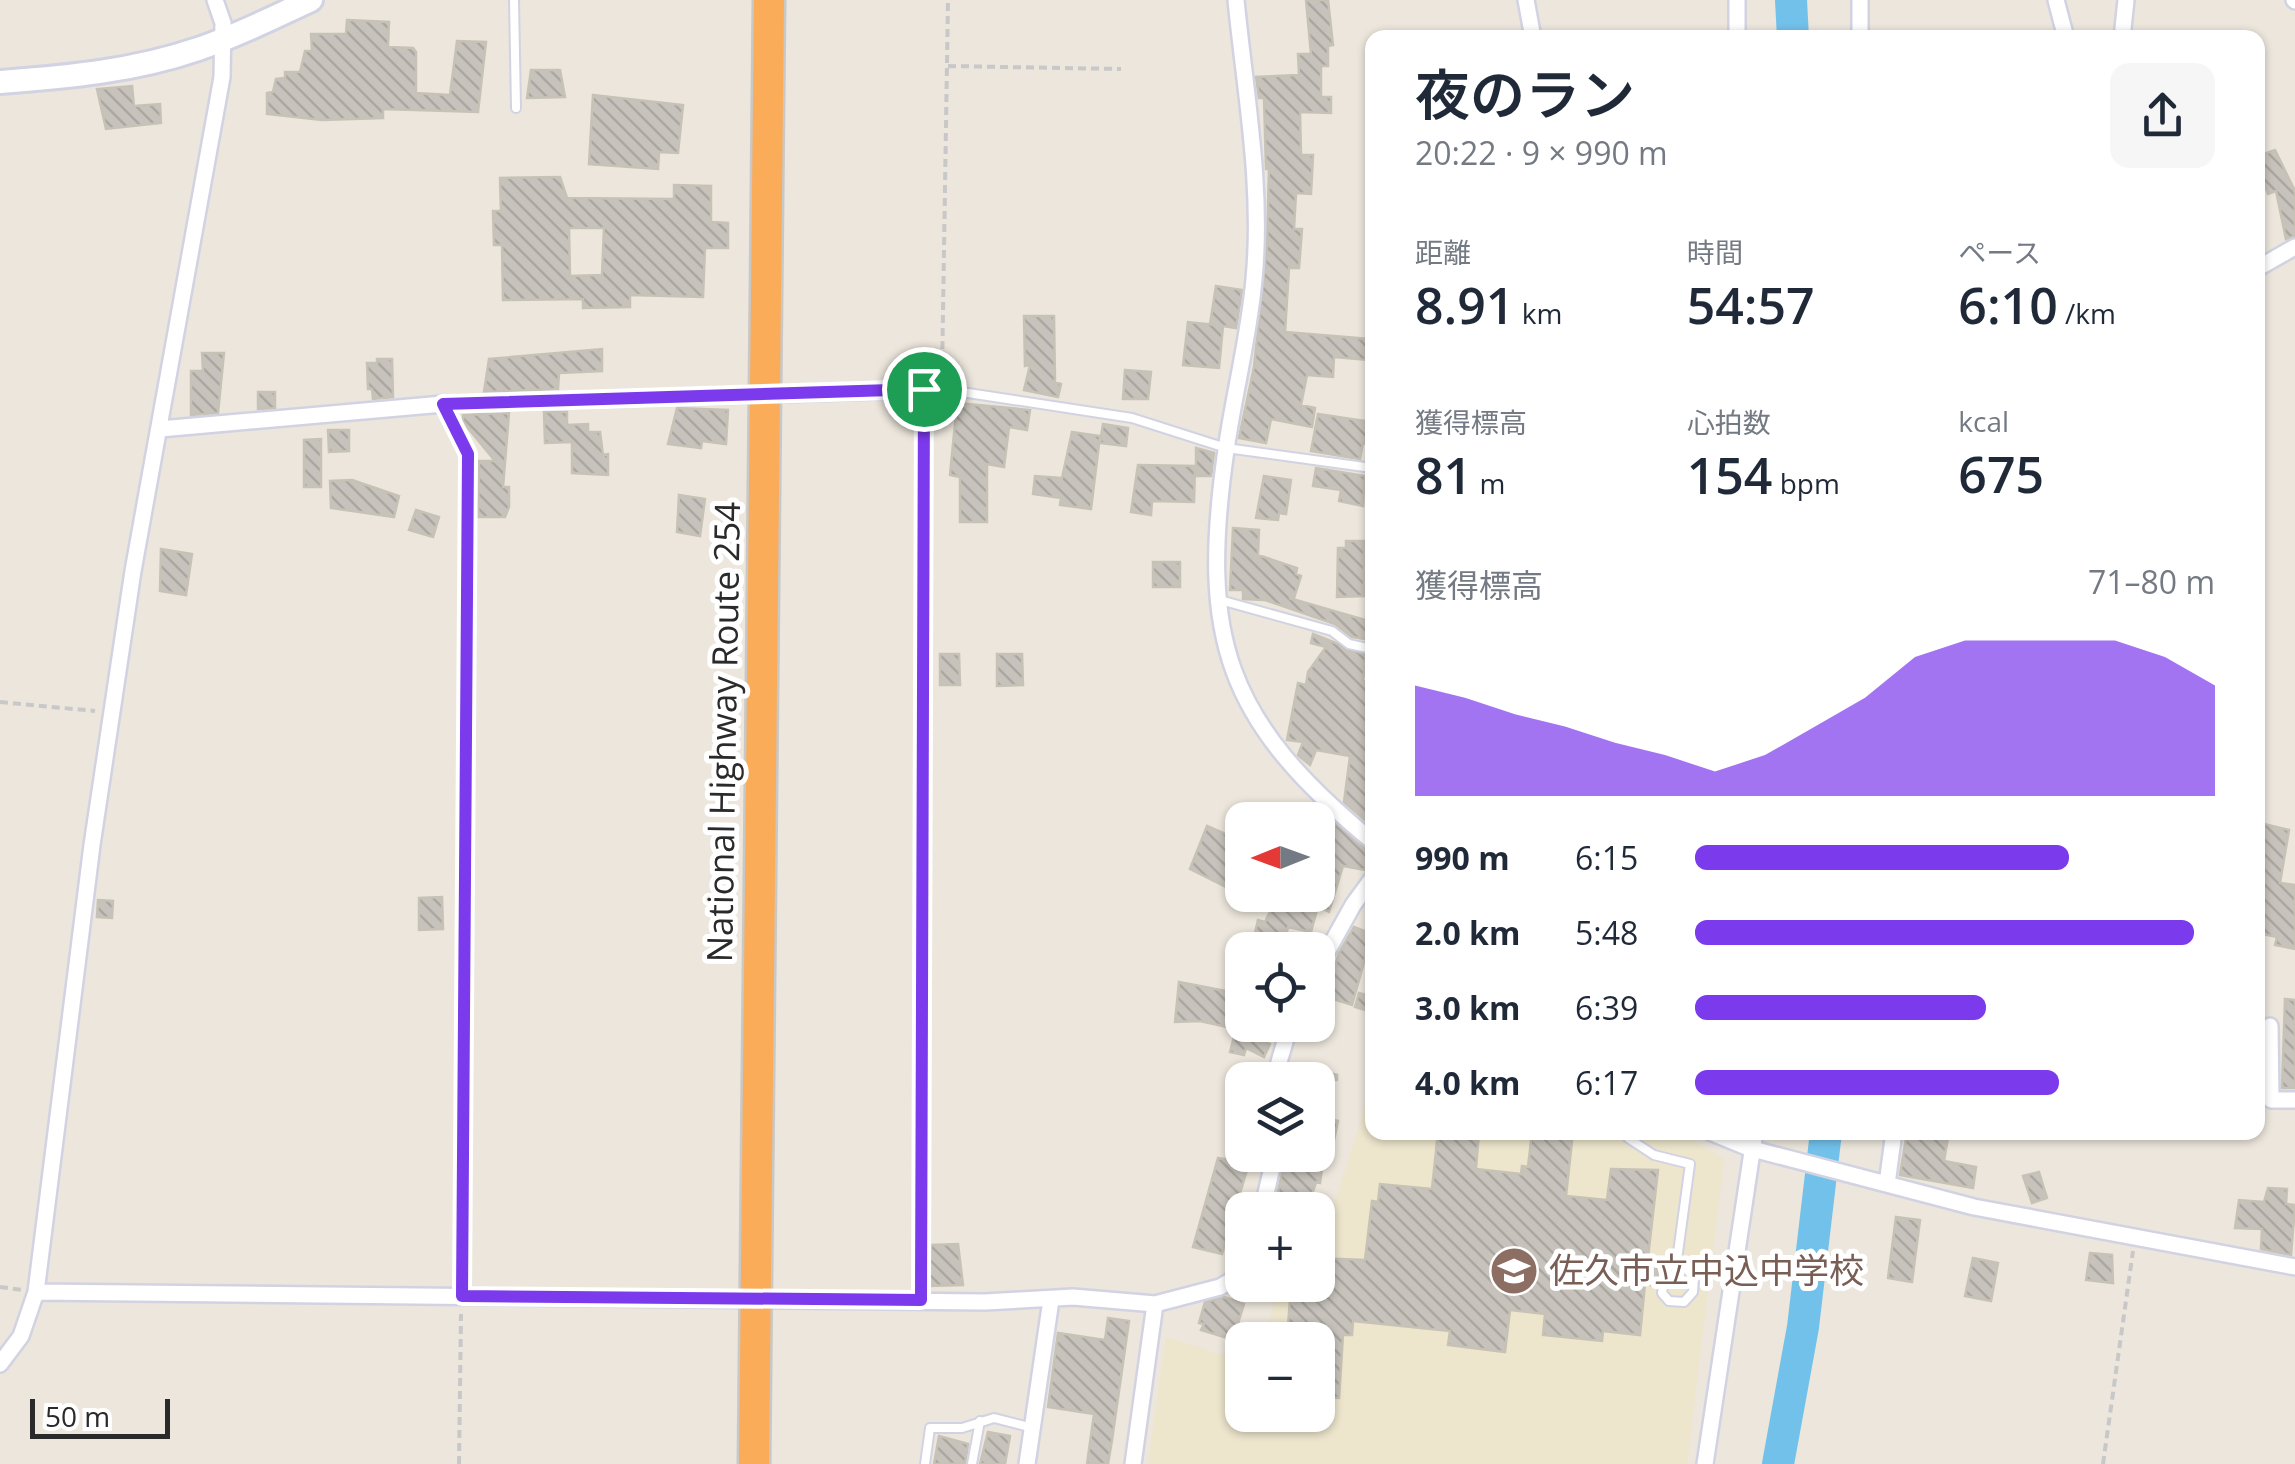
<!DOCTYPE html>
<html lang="ja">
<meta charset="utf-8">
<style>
body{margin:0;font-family:"Open Sans","Noto Sans JP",sans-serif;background:#f6f6f7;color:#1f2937;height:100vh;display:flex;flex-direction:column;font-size:38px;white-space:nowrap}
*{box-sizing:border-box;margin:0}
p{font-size:32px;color:#747a83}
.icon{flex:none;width:55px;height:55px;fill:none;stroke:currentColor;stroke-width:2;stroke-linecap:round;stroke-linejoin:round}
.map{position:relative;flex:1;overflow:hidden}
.side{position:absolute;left:1365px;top:30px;width:900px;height:1110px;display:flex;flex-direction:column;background:#fff;border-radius:20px;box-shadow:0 2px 8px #0004}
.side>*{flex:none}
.needle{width:65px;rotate:269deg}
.fabs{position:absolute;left:1225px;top:802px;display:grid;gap:20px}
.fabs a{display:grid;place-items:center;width:110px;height:110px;border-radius:20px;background:#fff;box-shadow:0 2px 8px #0004;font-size:50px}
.scale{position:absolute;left:30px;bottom:25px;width:140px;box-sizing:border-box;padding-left:10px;border:5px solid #2a2a2a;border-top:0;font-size:28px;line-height:35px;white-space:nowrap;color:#2a2a2a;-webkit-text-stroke:8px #fff;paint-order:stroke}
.pin{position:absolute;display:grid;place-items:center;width:85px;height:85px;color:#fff;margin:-42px;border:5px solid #fff;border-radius:50%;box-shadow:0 2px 10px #0007}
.round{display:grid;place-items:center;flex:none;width:105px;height:105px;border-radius:20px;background:#f6f6f7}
.overview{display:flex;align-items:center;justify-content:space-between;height:170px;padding:0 50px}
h1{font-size:55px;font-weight:600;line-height:75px}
.figures{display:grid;grid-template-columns:repeat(3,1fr);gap:15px;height:170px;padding:10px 50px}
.figures div{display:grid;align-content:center}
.figures b{font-size:50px;font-weight:600}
.figures small{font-size:28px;font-weight:400}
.figures p{font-size:28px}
.chart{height:280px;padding:20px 50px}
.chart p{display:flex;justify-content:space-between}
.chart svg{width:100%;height:180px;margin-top:10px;fill:#7c3aed;opacity:.7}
ul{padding:0 50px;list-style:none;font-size:32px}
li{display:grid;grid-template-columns:160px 120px 1fr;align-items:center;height:75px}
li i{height:25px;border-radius:12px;background:#7c3aed}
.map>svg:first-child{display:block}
</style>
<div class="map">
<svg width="2295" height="1464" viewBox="0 0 2295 1464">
<defs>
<pattern id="building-back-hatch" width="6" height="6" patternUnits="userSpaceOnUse" patternTransform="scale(2.5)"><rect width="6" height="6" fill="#c7c3bc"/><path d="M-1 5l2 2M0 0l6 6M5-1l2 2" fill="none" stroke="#aba8a2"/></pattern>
</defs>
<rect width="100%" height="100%" fill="#ece6dc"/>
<path fill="#ede5cc" d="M1372,1085V1132L1680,1133L1724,1159L1687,1464H1148L1166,1337L1242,1361V1415H1318V1340H1265L1278,1285H1318V1257Z"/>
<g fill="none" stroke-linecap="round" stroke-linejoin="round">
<path stroke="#72c1eb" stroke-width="32" d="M1791,0L1793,38
M1778,1464L1803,1327L1826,1132"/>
</g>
<path fill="url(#building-back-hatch)" stroke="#c7c2b6" stroke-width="2.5" fill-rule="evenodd" d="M1306,0H1328L1333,45L1328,46V66H1321V97H1331V113L1300,112L1301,155H1313L1311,194L1296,193L1294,229H1302L1299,268H1289L1285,332L1369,339L1368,360L1334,357L1333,377L1307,375L1301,405L1315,408L1312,427L1271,419L1266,443L1239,438L1254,367L1267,245L1269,169H1266L1264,98H1259L1256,77L1299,75L1298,54H1311Z
M347,20L389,22L388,47L413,48L416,52V93L450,95L457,41L486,42L478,112L383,109V118L322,120L267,114V93L273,92L276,79L285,78V72H300L305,51H312L311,34H346Z
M531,70H560L565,97L527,98Z
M132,86L134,106L160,104L161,123L106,129L97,89Z
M593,95L683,105L678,153L659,152L658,169L589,164Z
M2275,150L2295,191V236L2286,239L2276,191L2268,194L2258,167V156Z
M560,177L567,198L674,199V185L711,186V222L728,223V248H705L703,297L630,295V307L583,308V299L503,300L502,245H494L493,211H501L500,178ZM569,228H604L602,275L570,276Z
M1216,286L1242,290L1236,328L1223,326L1219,368L1183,365L1188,322L1216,325L1210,324Z
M1024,316H1054L1055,382L1061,384L1058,397L1024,390L1030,365L1025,366Z
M602,349V371L559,373L558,389L484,392L489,359Z
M202,353H224L218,413L191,415V371H203Z
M377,359H392L393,397L373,399L372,389H368L367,363H377Z
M1125,370L1151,372L1148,399H1123Z
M258,392H275V408L258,409Z
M957,403L1030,410L1027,430L1009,427L1004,467L987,464V522H960V477L950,475Z
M677,408L728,410L726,444L702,441L701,448L668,444Z
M544,412H567V425L588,424V432H600L603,455L608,454V475L572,473V442L545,443Z
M509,413L503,487H509V507L505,517H478L479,461H495L463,422V415Z
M1318,414L1372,422V445L1363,443L1360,459L1311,451Z
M1103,424L1128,428L1126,446L1100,443Z
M328,430H349V451L329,452Z
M1072,432L1100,436L1091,509L1060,505L1061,498L1033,494L1035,476L1062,478Z
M321,439V487H304V440Z
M1196,448L1214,453L1211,476H1196Z
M1138,465L1195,466L1194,502L1152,501L1151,515L1131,512Z
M1316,468L1365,476L1363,506L1339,501L1341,490L1313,486Z
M1264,476L1291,480L1286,514L1279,513L1278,520L1256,518Z
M352,480L399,496L394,517L331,508L330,481Z
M679,495L705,499L700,536L677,532Z
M416,510L439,517L433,537L409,530Z
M1233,528L1259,530L1258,555L1297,568L1296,574L1301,576L1294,598H1289L1372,622V640L1352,637L1335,624L1265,600L1243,599V590H1230Z
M1346,541H1364V596L1337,597L1338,548H1346Z
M161,549L192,554L186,595L160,591Z
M1153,562H1180V587H1153Z
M1313,634L1366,655L1363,681L1372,682V826L1344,802L1350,756L1316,750L1310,765L1298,755L1303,742L1287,740L1298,683L1306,685L1308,672L1326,647L1311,643Z
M940,654H959L960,685H940Z
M997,654H1022L1023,685L997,686Z
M2260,823L2289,830L2280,883L2295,885V949L2275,945L2277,937L2258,933L2263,905L2258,902Z
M1336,824L1372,852V865L1365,870L1343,866L1329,912L1318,906L1311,932L1288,927L1283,950H1251L1258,920L1265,922L1278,895H1318V867L1327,835Z
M1207,826L1242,841V882L1238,893L1190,869Z
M442,897L443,929L419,930V898Z
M98,900L113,901L112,918L97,917Z
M1354,927L1372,934L1352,1005L1326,997L1339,953Z
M1179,982L1242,994V1030L1270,1044L1264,1057L1246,1048L1244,1055L1230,1052L1236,1029L1200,1021L1175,1022Z
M1359,993L1372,997V1012L1355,1007Z
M2285,999L2295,1000V1088H2282Z
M1298,1065L1337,1075V1080H1294Z
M1318,1116L1338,1121L1334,1140L1318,1136Z
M1438,1132H1479L1476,1169L1521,1174L1522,1166L1528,1167L1532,1132H1573L1566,1196L1607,1200L1611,1169L1658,1170L1647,1266L1659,1267L1656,1286L1645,1284L1640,1335L1603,1331L1602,1341L1543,1335L1545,1314L1510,1310L1505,1352L1448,1345L1450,1331L1353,1321L1352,1335H1343L1339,1398L1318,1397V1340H1287L1291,1285H1318V1258L1365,1260L1372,1201L1378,1202L1380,1184L1432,1189Z
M1907,1132H1949L1944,1161L1976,1167L1973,1188L1900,1175Z
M1286,1155H1324L1320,1183L1316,1182L1307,1210L1274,1209Z
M1218,1158L1249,1163L1222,1254L1193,1247Z
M2039,1172L2047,1198L2032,1203L2023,1176Z
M2268,1188L2287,1189L2286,1204L2295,1205L2291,1255L2261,1249L2262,1229L2235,1228L2239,1200L2264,1202Z
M1896,1217L1920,1220L1912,1282L1888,1278Z
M958,1244L963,1285L928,1286L931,1245Z
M2090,1253L2112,1255L2113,1283L2086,1280Z
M1973,1258L1998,1263L1991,1301L1965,1296Z
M1224,1297L1244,1304L1236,1330L1230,1328L1227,1338L1201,1330L1204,1324L1199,1323L1205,1302Z
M1108,1318L1129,1321L1112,1440L1108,1464H1087L1094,1414L1048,1407L1058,1333L1105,1340Z
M988,1432L1010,1436L1005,1464H980Z
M939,1436L968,1444L965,1464H934Z"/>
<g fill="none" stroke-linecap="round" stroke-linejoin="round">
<g stroke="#d2d3e2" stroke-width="12">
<path id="lane" d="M514,0L516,108
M942,389L1132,418L1226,448L1372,468
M1220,600L1332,631L1349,644L1372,649
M1631,1132L1628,1138L1654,1155L1690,1164L1677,1260L1666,1270L1662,1293L1669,1301L1684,1302L1693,1292L1694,1277L1677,1260
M925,1464L930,1428H962L994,1418L1033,1428
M972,1464L980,1421"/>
</g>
<g stroke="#d2d3e2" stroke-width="20">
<path id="street" d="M1236,0C1245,92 1263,186 1254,279C1249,337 1234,393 1226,450C1199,638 1225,720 1372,841
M1526,0L1533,38
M2056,0L2066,38
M2294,0L2295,1
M1737,38V0
M1860,38V0
M2122,38L2126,0
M2258,268L2295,247
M160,429L443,404L942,389
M1318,968L1353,905L1372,879
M2270,1026L2271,1100H2295
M1280,1080L1279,1062L1290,1025
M1710,1132L1749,1148L1974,1207L2295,1267
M1887,1184L1894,1132
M1262,1210L1275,1155
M36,1292L985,1302L1073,1297L1155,1304
M0,1364L21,1336L36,1292L92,845L133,571L222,77L223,23L215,0
M1027,1464L1051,1300
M1133,1464L1155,1304L1220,1287L1242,1274
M1705,1464L1755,1132"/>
</g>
<g stroke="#d2d3e2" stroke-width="28">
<path id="secondary" d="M0,82C67,77 134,71 198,49C237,36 274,17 311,0"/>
</g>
<g stroke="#c8c8c8" stroke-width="35">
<path id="highway" d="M754,1464L769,0"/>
</g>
<path stroke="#c8c8c8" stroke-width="4" stroke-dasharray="8 5" stroke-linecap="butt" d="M948,66L1121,69
M942,375L948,0
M450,418L468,453L462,1279
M0,702L95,711
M922,1284L925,404
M0,1287L22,1290
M459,1464L461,1314
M2103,1464L2133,1251"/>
<use href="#lane" stroke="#fff" stroke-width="8"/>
<use href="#street" stroke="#fff" stroke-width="15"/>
<use href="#secondary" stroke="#fff" stroke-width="22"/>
<use href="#highway" stroke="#faac59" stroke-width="30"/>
</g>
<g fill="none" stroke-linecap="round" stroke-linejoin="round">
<g stroke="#fff" stroke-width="20">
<path id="route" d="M924,389L921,1300L462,1296L468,454L443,404Z"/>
</g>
<use href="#route" stroke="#7c3aed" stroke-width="12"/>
</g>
<defs>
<g id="school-disc" transform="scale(2.5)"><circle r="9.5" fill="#8d6e63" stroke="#fff"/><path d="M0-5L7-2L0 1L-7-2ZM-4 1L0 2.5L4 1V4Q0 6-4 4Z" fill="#fff"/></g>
</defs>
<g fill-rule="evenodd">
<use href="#school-disc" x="1514" y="1271"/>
</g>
<g text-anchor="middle" stroke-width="10" stroke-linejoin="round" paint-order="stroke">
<g font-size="35" fill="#2a2a2a" stroke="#fff">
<text transform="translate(724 732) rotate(-89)" y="12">National Highway Route 254</text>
</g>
<g font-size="35" fill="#785e54" stroke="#fff" text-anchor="start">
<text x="1549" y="1283">佐久市立中込中学校</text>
</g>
</g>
</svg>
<div class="fabs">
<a><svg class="needle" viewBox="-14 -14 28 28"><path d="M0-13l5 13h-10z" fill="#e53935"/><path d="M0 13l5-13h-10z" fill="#747a83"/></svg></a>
<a><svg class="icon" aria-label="locate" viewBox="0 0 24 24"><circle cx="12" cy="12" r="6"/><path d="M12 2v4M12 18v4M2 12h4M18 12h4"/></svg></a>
<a><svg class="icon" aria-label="layers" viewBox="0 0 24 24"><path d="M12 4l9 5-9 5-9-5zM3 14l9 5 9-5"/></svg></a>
<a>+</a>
<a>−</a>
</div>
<div class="scale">50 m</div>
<div class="pin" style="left:924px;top:389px;background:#1e9e55"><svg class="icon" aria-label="arrive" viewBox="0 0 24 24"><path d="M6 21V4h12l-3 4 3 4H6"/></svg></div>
<section class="side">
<div class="overview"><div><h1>夜のラン</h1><p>20:22 · 9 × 990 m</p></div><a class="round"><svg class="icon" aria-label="share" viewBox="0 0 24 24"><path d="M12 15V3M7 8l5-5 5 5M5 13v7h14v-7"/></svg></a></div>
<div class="figures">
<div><p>距離</p><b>8.91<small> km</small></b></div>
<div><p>時間</p><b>54:57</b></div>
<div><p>ペース</p><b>6:10<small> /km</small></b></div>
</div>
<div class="figures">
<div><p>獲得標高</p><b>81<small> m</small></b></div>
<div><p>心拍数</p><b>154<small> bpm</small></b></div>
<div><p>kcal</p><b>675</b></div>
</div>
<div class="chart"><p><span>獲得標高</span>71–80 m</p>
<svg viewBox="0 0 160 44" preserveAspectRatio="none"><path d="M0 44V17L10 20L20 24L30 27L40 31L50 34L60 38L70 34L80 27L90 20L100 10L110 6L120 6L130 6L140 6L150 10L160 17V44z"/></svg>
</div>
<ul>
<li><b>990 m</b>6:15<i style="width:72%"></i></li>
<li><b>2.0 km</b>5:48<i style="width:96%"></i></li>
<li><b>3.0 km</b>6:39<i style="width:56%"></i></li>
<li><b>4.0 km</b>6:17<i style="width:70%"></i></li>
</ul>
</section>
</div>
